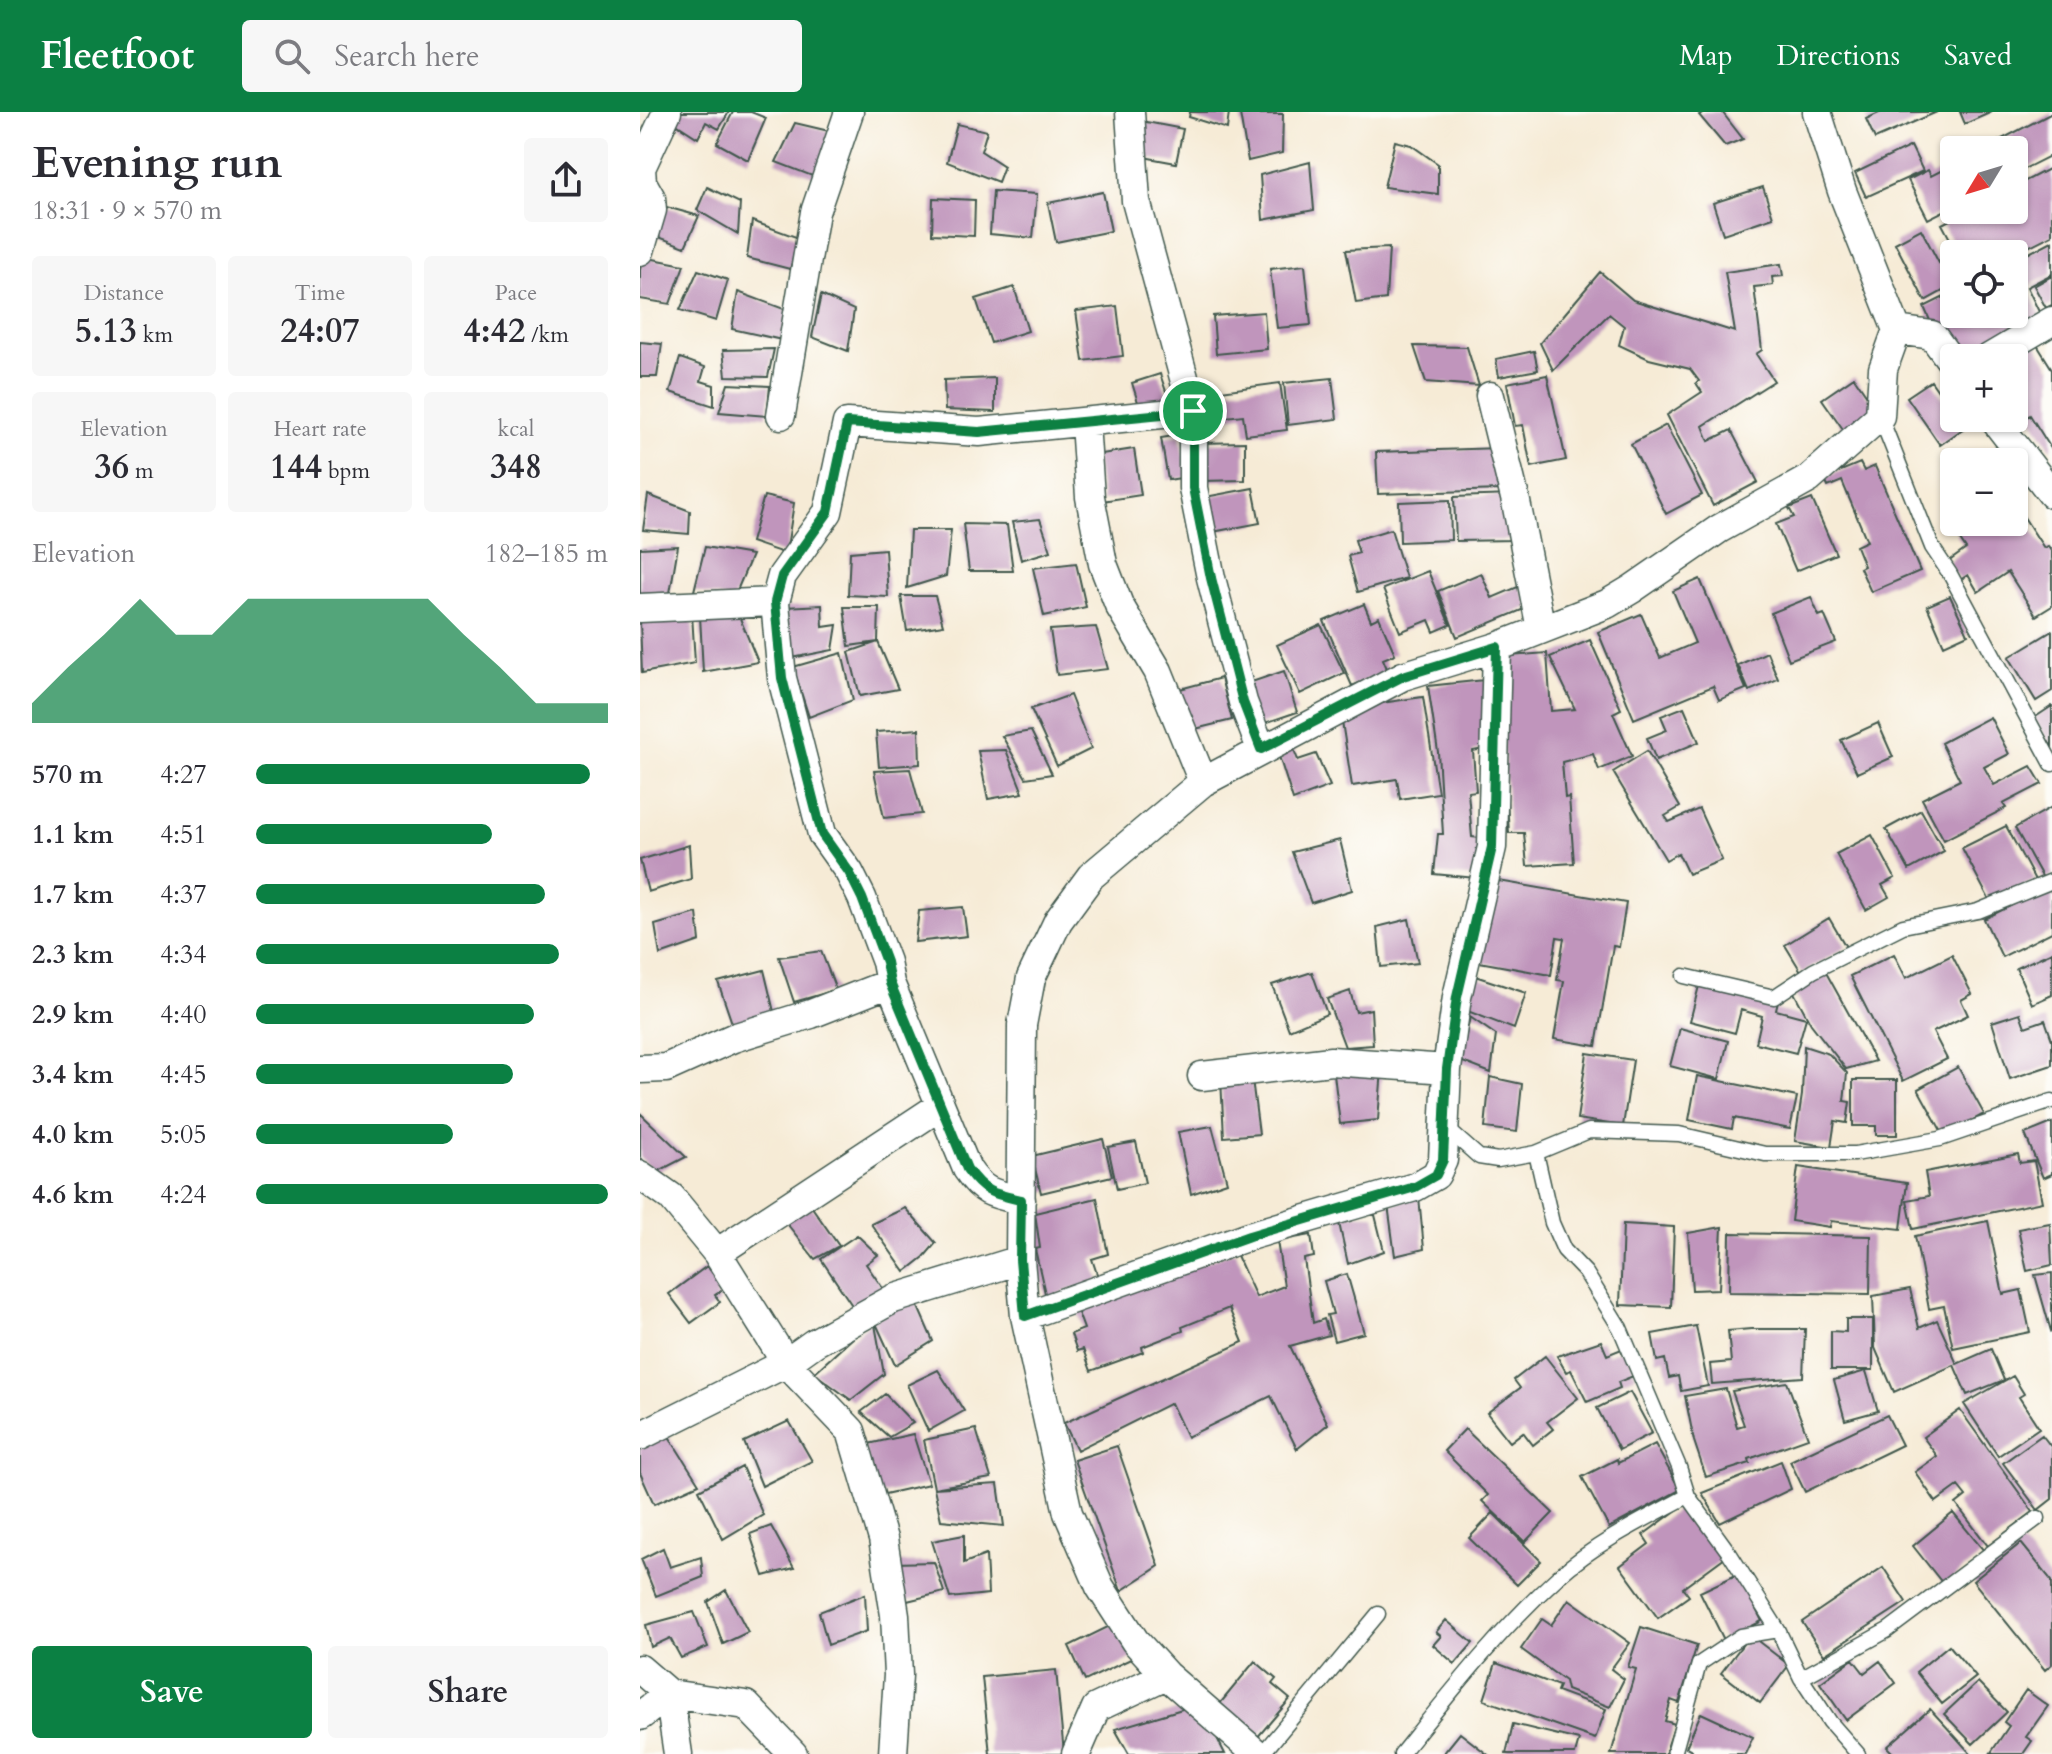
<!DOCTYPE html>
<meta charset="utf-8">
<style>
body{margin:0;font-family:Cardo,serif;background:#f7f7f7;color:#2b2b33;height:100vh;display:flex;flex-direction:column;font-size:30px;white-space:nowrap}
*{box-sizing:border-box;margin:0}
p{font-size:26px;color:#7c7c81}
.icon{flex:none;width:44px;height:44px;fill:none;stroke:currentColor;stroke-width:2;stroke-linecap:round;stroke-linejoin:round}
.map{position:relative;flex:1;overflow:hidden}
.details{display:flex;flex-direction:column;background:#fff;width:640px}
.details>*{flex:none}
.needle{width:52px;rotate:232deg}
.tools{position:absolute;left:1300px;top:24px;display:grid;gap:16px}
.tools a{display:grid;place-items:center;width:88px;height:88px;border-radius:8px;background:#fff;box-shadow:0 2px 6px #0004;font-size:40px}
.pin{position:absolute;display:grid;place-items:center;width:68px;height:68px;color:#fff;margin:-34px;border:4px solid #fff;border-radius:50%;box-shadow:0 2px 8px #0007}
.round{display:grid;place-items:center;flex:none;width:84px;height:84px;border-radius:8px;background:#f7f7f7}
.overview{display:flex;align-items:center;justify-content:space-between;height:136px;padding:0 32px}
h1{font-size:44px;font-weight:600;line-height:60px}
.figures{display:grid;grid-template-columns:repeat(3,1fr);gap:12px;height:136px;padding:8px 32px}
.figures div{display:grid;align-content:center;border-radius:8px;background:#f7f7f7;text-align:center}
.figures b{font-size:34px;font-weight:600}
.figures small{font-size:22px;font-weight:400}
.figures p{font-size:22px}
.chart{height:224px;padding:16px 32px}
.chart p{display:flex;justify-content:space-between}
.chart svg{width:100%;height:144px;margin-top:8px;fill:#0b8043;opacity:.7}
.action{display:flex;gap:16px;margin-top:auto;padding:16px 32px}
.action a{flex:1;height:92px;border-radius:8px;background:#0b8043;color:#fff;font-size:32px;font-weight:600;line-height:92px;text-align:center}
.action a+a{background:#f7f7f7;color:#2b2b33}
ul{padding:0 32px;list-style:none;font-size:26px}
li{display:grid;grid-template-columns:128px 96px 1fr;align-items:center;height:60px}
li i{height:20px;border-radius:10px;background:#0b8043}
header{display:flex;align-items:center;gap:48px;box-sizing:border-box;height:112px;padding:0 40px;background:#0b8043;color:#fff}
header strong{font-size:38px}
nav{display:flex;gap:44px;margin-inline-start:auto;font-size:28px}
.search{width:560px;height:72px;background:#f7f7f7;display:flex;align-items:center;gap:20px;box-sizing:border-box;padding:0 28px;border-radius:8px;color:#7c7c81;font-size:30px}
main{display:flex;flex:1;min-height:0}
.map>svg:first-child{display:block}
</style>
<header>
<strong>Fleetfoot</strong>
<div class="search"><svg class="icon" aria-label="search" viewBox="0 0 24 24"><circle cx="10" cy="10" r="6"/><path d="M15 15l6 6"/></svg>Search here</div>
<nav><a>Map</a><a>Directions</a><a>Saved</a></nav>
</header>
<main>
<section class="details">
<div class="overview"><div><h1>Evening run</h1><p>18:31 · 9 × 570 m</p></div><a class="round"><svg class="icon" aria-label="share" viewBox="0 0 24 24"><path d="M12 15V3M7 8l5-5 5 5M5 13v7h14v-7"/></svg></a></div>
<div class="figures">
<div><p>Distance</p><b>5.13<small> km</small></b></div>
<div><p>Time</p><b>24:07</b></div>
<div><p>Pace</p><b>4:42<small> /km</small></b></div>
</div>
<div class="figures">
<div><p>Elevation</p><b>36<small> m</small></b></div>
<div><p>Heart rate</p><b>144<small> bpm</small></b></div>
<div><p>kcal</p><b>348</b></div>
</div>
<div class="chart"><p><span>Elevation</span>182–185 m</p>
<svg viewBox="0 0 160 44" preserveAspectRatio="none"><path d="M0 44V38L10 27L20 17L30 6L40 17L50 17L60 6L70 6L80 6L90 6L100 6L110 6L120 17L130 27L140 38L150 38L160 38V44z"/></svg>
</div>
<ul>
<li><b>570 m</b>4:27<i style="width:95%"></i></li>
<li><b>1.1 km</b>4:51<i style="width:67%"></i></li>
<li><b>1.7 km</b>4:37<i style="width:82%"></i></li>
<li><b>2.3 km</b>4:34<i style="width:86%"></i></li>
<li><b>2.9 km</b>4:40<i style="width:79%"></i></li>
<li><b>3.4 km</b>4:45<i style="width:73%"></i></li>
<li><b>4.0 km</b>5:05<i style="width:56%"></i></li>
<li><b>4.6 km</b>4:24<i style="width:100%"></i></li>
</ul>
<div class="action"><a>Save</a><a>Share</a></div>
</section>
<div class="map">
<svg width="1412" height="1642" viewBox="0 0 1412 1642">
<rect width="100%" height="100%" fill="#fdfcf7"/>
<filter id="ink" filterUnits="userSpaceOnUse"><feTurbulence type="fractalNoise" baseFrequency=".0125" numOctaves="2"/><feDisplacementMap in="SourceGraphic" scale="16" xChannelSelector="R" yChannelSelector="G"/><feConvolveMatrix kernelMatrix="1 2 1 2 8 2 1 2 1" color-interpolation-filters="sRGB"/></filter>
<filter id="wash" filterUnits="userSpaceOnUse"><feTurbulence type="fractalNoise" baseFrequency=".006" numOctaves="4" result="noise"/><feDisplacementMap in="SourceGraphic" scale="32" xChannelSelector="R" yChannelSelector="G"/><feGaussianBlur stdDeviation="1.8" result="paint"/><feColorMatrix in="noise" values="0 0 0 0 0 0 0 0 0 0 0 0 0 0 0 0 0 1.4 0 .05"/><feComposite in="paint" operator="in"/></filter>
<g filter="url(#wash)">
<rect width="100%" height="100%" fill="#f6ebd6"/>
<g id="blocks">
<path fill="#c095bc" d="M31,0H89L79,17L66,10L58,26L27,6Z
M93,0H111L126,6L108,48L77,31Z
M550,0H589L587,17L549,5Z
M1064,0H1082L1103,27L1085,34L1059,3Z
M1241,0H1297L1235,27L1226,7Z
M1320,0H1352L1325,12Z
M1412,1V43L1374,62V38H1341Z
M600,2H643L642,41L608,49Z
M501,9L543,17L536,51L498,44Z
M155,11L189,19L180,67L136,50Z
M317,12L347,19L341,39L364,54L358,70L307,50Z
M755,29L771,33L798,52V82L744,75Z
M1271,34L1283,59L1226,85L1215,61Z
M670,50L674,98L623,108L620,63Z
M1314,52V94L1288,107L1268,68L1288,58L1291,64Z
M1412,55V123L1374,142H1318L1302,112L1329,98H1374V75Z
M67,75L100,91L98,122L57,98Z
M1123,75L1133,105L1083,122L1073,91Z
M353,79L397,82L393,126L350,122Z
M463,80L471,119L416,130L408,91Z
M293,86L335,88L334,124L292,122Z
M19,93L59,104L45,135L8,121Z
M112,109L159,126L150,157L107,146Z
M1281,117L1299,151L1312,143L1314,147V173L1285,189L1255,131Z
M1412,129V162L1387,175L1402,206L1325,246H1319L1305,217L1296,222L1284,195L1314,180V202H1374V149Z
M749,136L746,187L716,191L706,138Z
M3,145L44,153L30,192L0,187V158Z
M1141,152L1143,164L1132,165L1133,173L1114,175L1122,238L1116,242L1134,269L1063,314L1069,329L1091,318L1118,370L1073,394L1027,303L1062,280L1056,271L1059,269L1050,257L1009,247L979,233L984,214L969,202L913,258L900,231L960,160L993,188L1095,220L1085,160Z
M665,153L671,213L637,216L630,157Z
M58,158L88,168L76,209L40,198Z
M1412,164V193L1406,196L1394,174Z
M374,175L388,219L351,231L336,187Z
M98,180L152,200L142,228L92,217Z
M181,183L214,198L208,239L172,225Z
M477,194L483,244L443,249L436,199Z
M624,200L627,237L576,242L573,204Z
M1392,225L1412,257V338L1390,303L1372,314L1367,306H1374V246Z
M0,230L22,232L17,265H0Z
M774,234L827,235L839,274L786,270Z
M134,237L128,265L86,264L83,238Z
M894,239L898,258L859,265L856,247Z
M40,246L65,255L61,269L74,273V294L30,280Z
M520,262L531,294L502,303L492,271Z
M907,263L926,348L891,355L883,313L875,314L867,271Z
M1214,265L1237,299L1205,320L1182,287Z
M355,266V300L305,298L304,268Z
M692,266L697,307L648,313L644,271Z
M1291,269L1314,302V306H1317L1324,316L1300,333L1267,285Z
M640,271L647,318L606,323L603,303L577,306L573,280Z
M88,272L130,274L127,304L79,300Z
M1026,313L1062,383L1026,402L991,332Z
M540,323L547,365L528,368L521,326Z
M605,330V368L561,369L560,331Z
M860,336L861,378L738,382L736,340Z
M494,337L501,383L462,389L455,343Z
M1220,351L1224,359L1235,354L1280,459L1231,480L1220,456L1224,454L1216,434L1227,429L1202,369L1188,375L1184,366Z
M613,376L620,411L567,421L560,386Z
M8,383L50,399L49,422L3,418Z
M872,383L874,428L816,429L814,385Z
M124,384L154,391L146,442L111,430Z
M1172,387L1196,442L1156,459L1136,412L1154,405L1149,396Z
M810,388L811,428L760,430L759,390Z
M1374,390L1404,436L1408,434L1412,439V494L1396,504L1368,460L1338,480L1328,463L1320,468L1308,450L1326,437L1316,422L1321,418L1315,410H1374Z
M400,407L411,439L381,448L372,410Z
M323,412L367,413L373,459H329Z
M751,417L766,466L718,480L708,444L719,441L715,428Z
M270,418H311L306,464L267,476Z
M38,434L30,481L0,482V436Z
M65,435L112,443L93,488L54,479Z
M245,437L248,485L208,483L210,440Z
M436,451L446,495L404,504L393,456Z
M788,459L810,513L794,520L789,508L760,520L743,477Z
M841,461L852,486L880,474L889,495L817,525L798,479Z
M1060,467L1106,577L1079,588L1073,574L994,607L958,520L1001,502L1020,546L1055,531L1033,479Z
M261,484H295L303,513L267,519Z
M1310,484L1328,522L1304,533L1287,494Z
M1171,485L1179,504L1184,502L1196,530L1149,548L1131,501Z
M724,492L731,509L739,505L755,542L743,547L748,559L712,574L684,509Z
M182,493L183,515L197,513L193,538L152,546L145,495Z
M204,495H239L238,530L209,534Z
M97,499L118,550L63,560L60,504Z
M52,502L55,551L2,561L0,509Z
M681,513L704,561L660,582L637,533Z
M456,515L468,557L417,563L410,518Z
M1412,519V579L1396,589L1369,545Z
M950,528L981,597L973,601L992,644L959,658L953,642L922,650L925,686L929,685L934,751L887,754L884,721H869L858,545L907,541L911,599L935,597L910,545Z
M238,530L258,577L220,584L209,540Z
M1127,540L1138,567L1109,579L1098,553Z
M202,541L213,588L169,605L153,555Z
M644,559L657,600L616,614L603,573Z
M581,566L592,608L551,618L540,577Z
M854,567L853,635L833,639L836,679L828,680L832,725L840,726L836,766L794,762L798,722H803L798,640L788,574Z
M430,583L451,637L417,654L391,597Z
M783,585L798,681L760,687L757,667L712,674L700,597Z
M1412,594V636L1394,606Z
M1044,595L1059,630L1016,648L1007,626L1027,618L1021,604Z
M1350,605L1369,642L1344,655L1354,673L1391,654L1402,672L1363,692L1366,696L1304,728L1282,687L1320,668L1301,631Z
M1238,611L1253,645L1217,661L1201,628Z
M279,617L280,652L239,655L236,620Z
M391,619L412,662L386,666L362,624Z
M651,630L658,648L676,642L690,674L653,688L636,635Z
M366,638L383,681L348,687L338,639Z
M1007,639L1040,695L1025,704L1029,710L1059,697L1082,748L1048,762L1038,741L1026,748L973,660Z
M270,657L282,702L244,706L234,659Z
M1412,695V763L1404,768L1375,716Z
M1281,698L1304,739L1269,758L1246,717Z
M1366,714L1395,768L1351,791L1322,736Z
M1232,723L1255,766L1242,773L1249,785L1226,798L1196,742Z
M700,728L712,778L671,791L652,740Z
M49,733L51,767L8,780L0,748Z
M853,768L986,791L979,835L973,834L956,934L914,927L924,869L917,868L924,826L917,825L911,863L839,850Z
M1409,775L1412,781V820L1362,845L1344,807Z
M323,795L327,824L275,830L279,799Z
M57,801L60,829L20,843L15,813Z
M1189,806L1206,835L1162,861L1145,833Z
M769,807L778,851L741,855L737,815Z
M181,839L196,878L154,890L139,845Z
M1412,840V883L1392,892L1376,856Z
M1254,842L1266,866L1312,843L1332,882L1321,888L1328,903L1293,920L1307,947L1263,969L1210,864Z
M1184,857L1235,949L1206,957L1171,912L1151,875Z
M124,858L135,904L94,917L78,870Z
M672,860L687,902L649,918L632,873Z
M829,862L886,881L874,917L817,895Z
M1060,870L1138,890L1136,898L1166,906L1156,941L1116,931L1122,904L1101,898L1095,921L1050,909Z
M710,879L716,900L731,897L733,933L705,935L687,887Z
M1380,901L1385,915L1405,908L1412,928V953L1370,967L1352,910Z
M830,905L856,923L851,961L820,949Z
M1040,916L1088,929L1079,967L1030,954Z
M1164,934L1189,942L1207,961L1204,989L1210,990L1207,1011L1195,1009L1191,1035L1155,1029L1162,983Z
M947,941L993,948L983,1014L937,1007Z
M1318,955L1344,1002L1304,1024L1278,977Z
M742,957L738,1008L700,1012L694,962Z
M1057,964L1157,985L1150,1017L1094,1006L1092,1017L1049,1008Z
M850,965L882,972L877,1020L845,1016Z
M581,967H612L619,1022L584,1025Z
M1213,968H1257V1023H1236V1014H1213Z
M0,1001L46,1045L15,1061L0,1045Z
M1412,1011V1062L1403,1066L1385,1022Z
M572,1014L587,1070L551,1082L538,1020Z
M463,1027L472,1064L401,1081L392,1044Z
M496,1030L505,1071L477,1077L468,1035Z
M1378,1042L1380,1051L1394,1049L1402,1090L1273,1117L1267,1088L1289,1084L1285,1060Z
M1158,1055L1267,1071L1261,1117L1191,1109L1190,1115L1151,1109Z
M779,1085L784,1137L755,1144L748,1093Z
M457,1086L468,1142L452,1147L459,1168L406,1186L395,1137L400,1136L395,1101Z
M167,1088L199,1134L175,1147L144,1108Z
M265,1096L296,1131L284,1145L265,1160L231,1112Z
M697,1102L735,1103L744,1139L708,1152Z
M1348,1109L1363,1182L1381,1178L1390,1220L1313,1236L1304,1194L1289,1197L1275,1124Z
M1410,1111L1412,1153L1387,1159L1378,1117Z
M983,1112L1034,1115L1031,1195L980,1193Z
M1082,1115L1079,1177L1052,1178L1048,1121Z
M1090,1121L1231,1124L1230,1182L1089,1180Z
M217,1123L238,1143L226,1152L244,1178L213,1195L181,1147Z
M671,1123L674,1145L664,1147L673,1211L684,1207L689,1223L650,1234L688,1312L657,1337L631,1284L547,1325L531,1291L437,1338L424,1311L603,1230L589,1196L542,1215L543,1219L502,1235L503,1240L451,1259L443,1237L437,1239L431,1222L444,1217L437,1198L595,1139L616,1185L644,1174L637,1129Z
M67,1154L84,1177L75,1183L80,1190L51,1211L29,1182Z
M1412,1161V1218L1411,1219L1395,1163Z
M707,1162L724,1221L694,1229L687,1203L693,1202L684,1169Z
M1270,1177L1279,1216L1297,1208L1317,1252L1351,1237L1364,1268L1327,1283L1314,1253L1254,1280L1235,1236L1233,1184Z
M275,1188L293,1229L255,1253L234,1207L244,1262L211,1288L174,1261L234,1207Z
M1206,1207H1233V1258H1191V1219L1206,1220Z
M1056,1214L1068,1274L1041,1279L1038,1264L1029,1266L1025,1247L1017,1249L1012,1222Z
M1111,1217H1165L1163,1265L1072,1272L1070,1252L1091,1250L1088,1219Z
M961,1229L967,1243L984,1236L996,1263L978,1270L980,1276L947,1290L931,1258L926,1260L917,1244Z
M905,1244L938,1286L907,1310L913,1317L893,1333L883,1320L870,1330L847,1301L880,1276L874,1268Z
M298,1258L324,1299L288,1319L267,1273Z
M1226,1259L1238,1299L1205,1308L1194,1268Z
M1373,1264L1384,1282L1379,1285L1399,1316L1358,1344L1324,1292Z
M1147,1270L1168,1326L1109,1347L1110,1351L1066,1365L1054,1329L1045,1284L1086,1277L1097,1315L1104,1313L1092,1279Z
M990,1280L1012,1321L979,1338L957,1296Z
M245,1282L273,1311L249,1325L221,1300Z
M1320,1298L1393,1400L1348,1434L1316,1392L1326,1384L1318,1374L1296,1390L1275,1360L1297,1344L1283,1325Z
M1247,1303L1262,1333L1165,1380L1150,1349Z
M149,1309L172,1349L122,1374L104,1330Z
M336,1317L351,1366L294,1376L284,1328Z
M825,1317L913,1401L885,1430L842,1389L848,1383L804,1339Z
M25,1318L59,1372L14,1392L0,1361V1337Z
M273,1322L289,1372L236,1384L224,1333Z
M1402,1323L1412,1336V1387L1398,1398L1363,1351Z
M1015,1332L1040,1378L969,1416L942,1365L977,1347L978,1351Z
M477,1334L519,1454L481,1479L434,1348Z
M1141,1349L1151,1377L1080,1411L1062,1381Z
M102,1355L123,1403L83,1427L59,1378Z
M358,1372L364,1414L301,1408L294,1376Z
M1045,1392L1085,1445L1043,1476L1049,1484L1018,1506L980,1454L1009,1432L1003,1423Z
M853,1401L901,1449L877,1473L829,1426Z
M1313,1401L1345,1440L1304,1473L1273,1434Z
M131,1414L154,1456L124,1464L110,1422Z
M324,1423V1451L346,1443L348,1482L310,1486L292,1429Z
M1381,1431L1412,1469V1552L1405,1558L1333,1469Z
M23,1436L30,1455L61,1445L63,1465L16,1484L1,1447Z
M294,1450L304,1480L259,1491L254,1451Z
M1243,1455L1266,1490L1184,1543L1162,1510Z
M1098,1462L1122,1509L1084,1528L1060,1480Z
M86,1478L108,1520L83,1532L68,1490Z
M225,1482L227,1519L188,1533L179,1500Z
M929,1487L990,1531L971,1557L984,1567L970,1595L927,1578L925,1569L881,1537L902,1507L911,1513Z
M54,1500L68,1535L41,1546L30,1526L11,1535L6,1513Z
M806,1508L833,1531L815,1552L793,1533L801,1524L796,1520Z
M480,1509L497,1544L445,1569L429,1534Z
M1001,1515L1057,1533L1039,1591L1031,1588L1025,1609L1035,1612L1025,1642H971L996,1557L988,1555Z
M1110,1523L1149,1553L1120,1591L1081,1561Z
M1309,1533L1336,1565L1302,1592L1276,1560Z
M1213,1547L1224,1561L1240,1549L1256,1571L1206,1608L1180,1571Z
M615,1549L636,1567L632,1572L650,1587L616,1627L578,1594Z
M856,1551L919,1574L917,1579L966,1597L955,1627L844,1588Z
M416,1558L424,1642H350L342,1565Z
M1338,1570L1367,1600L1333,1632L1304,1602Z
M1386,1578L1408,1594L1386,1625L1392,1629L1383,1642H1350L1369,1614L1364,1610Z
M549,1595L574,1620L585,1642H489L475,1617Z
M1290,1597L1313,1622L1331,1642H1254L1247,1635Z
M1061,1601L1113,1625L1105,1642H1051L1052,1638L1046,1635Z
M873,1612L939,1628L935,1642H866Z
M820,1621L847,1642H803Z"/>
</g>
</g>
<g filter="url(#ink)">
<use href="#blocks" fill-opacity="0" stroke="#3f574c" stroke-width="2"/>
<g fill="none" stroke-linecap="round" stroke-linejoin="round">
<g stroke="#3f574c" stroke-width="17">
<path id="lane" d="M1240,304L1292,435L1310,462L1412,652
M1044,864L1134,885L1173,859L1263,814L1338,799L1412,769
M805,1015L839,1045L858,1048L896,1041L949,1019L1039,1022L1125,1042H1215L1300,1027L1412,989
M896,1041L912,1111L924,1138L946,1161L980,1216L1039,1355L1048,1384
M1161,1566L1248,1518L1398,1406
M622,1642L738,1502
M761,1642C811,1580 859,1518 919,1464C956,1431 1003,1408 1048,1384L1090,1442L1138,1518L1161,1566L1190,1610L1218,1642
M1034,1642L1059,1552L1101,1524L1138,1518"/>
</g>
<g stroke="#3f574c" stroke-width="31">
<path id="street" d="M490,0L496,89L553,299V376L571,466L603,590L621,637
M1177,0L1202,79L1257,218L1292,223L1314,253
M0,139L12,98L11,86L2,70L1,56L27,0
M1349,246L1412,209
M850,284L876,390L901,517
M141,303L175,100L209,0
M1353,306L1412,382
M445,311L450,385L463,452L479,493L518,559L563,670
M0,496L135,490
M250,871L246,850L222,786L209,760L182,722L142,566L135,490L142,464L188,400L207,311L339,320L553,299
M0,957L26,956L93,926L171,902L250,871L327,1057C343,1081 353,1082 381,1088
M562,964L691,949L807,957
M0,1063L31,1085L77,1141L146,1251L211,1319L243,1427L255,1503L258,1563L253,1642
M77,1141L300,994
M385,1204L609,1124L775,1075L796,1063L803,1048L807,957L817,885L852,735L857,535
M0,1324L146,1251L174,1231L253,1187L380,1148
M0,1557L29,1582L106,1593L153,1642
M0,1604L29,1582L38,1642
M436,1642L456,1596L526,1563
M617,1642L526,1563L495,1529L460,1475L428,1401L385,1204L380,1148L382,913L391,866L418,809L451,764L563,670L763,564L857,535L967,492L992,477L1079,417L1169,367L1240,304L1243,257L1257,218"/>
</g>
<use href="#lane" stroke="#fff" stroke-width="14"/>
<use href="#street" stroke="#fff" stroke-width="28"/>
</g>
</g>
<g fill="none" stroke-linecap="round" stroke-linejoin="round" filter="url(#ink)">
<g stroke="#fff" stroke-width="16">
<path id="route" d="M553,299V376L571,466L603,590L621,637L763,564L857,535L852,735L817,885L807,957L803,1048L796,1063L775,1075L609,1124L385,1204L380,1148L381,1088C353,1082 344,1081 327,1057L250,871L246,850L222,786L209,760L182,722L142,566L135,490L142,464L188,400L207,311L339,320Z"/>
</g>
<use href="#route" stroke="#0b8043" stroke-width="10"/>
</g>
</svg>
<div class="tools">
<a><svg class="needle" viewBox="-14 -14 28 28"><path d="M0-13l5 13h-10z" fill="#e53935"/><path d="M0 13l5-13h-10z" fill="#7c7c81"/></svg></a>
<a><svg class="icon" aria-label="locate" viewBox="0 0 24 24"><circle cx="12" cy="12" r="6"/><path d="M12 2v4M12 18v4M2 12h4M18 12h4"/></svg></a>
<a>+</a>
<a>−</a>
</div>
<div class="pin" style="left:553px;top:299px;background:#1e9e55"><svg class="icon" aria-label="arrive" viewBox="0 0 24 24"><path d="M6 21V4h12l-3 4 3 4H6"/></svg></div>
</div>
</main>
